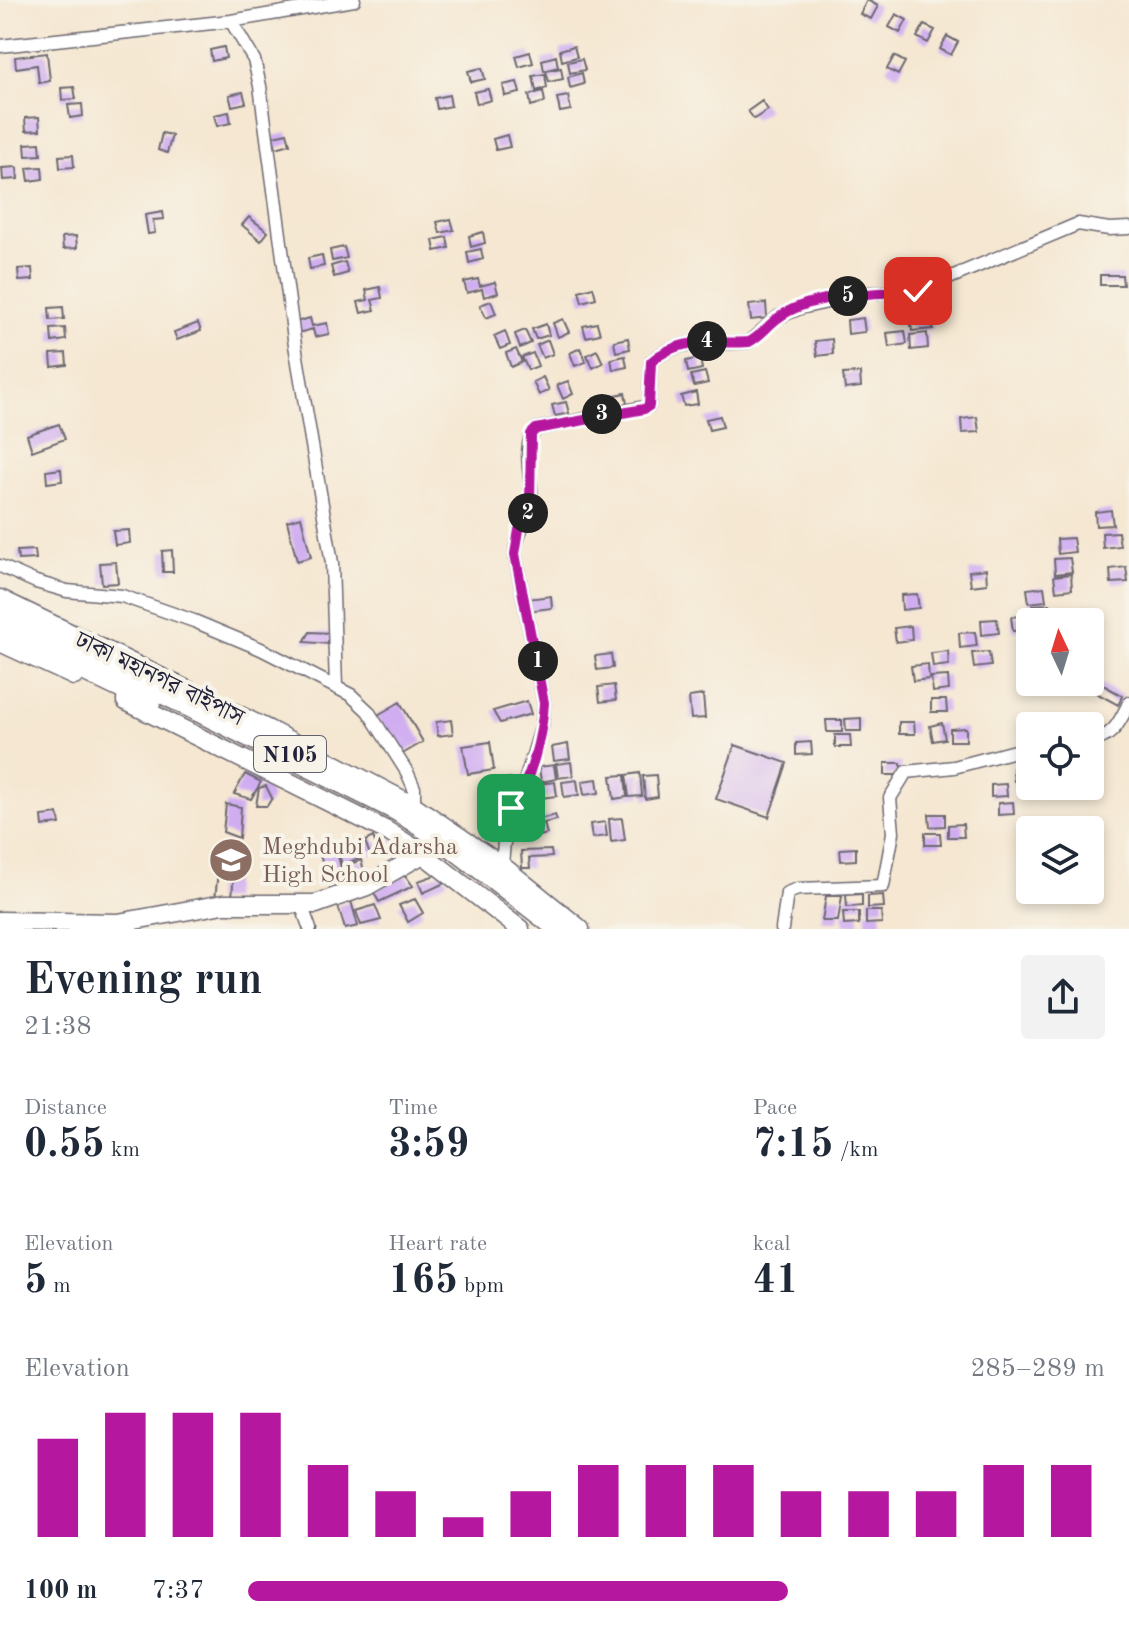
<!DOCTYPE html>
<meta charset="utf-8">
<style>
body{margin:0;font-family:"Old Standard TT","Noto Serif Bengali",serif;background:#f2f2f3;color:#1f2937;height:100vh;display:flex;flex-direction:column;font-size:30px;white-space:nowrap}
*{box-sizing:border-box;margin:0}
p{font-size:26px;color:#747a83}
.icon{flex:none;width:44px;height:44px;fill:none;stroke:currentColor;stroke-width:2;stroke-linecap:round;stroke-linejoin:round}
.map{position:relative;height:929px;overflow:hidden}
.panel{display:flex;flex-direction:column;background:#fff;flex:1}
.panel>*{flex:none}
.needle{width:52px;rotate:356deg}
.controls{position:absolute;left:1016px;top:608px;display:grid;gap:16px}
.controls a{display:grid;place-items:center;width:88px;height:88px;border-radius:8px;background:#fff;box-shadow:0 4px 12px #0003;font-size:40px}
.pin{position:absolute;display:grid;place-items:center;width:68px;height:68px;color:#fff;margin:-34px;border-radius:16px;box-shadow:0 4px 12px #0006}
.km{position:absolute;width:40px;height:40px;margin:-20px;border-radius:50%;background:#222;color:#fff;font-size:22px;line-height:40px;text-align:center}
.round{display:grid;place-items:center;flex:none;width:84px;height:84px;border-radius:8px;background:#f2f2f3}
.overview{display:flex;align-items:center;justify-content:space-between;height:136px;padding:0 24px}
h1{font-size:44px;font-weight:700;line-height:60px}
.figures{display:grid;grid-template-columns:repeat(3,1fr);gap:12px;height:136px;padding:8px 24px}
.figures div{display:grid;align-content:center}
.figures b{font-size:40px;font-weight:700}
.figures small{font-size:22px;font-weight:400}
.figures p{font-size:22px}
.chart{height:224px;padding:16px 24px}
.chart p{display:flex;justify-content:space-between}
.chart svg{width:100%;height:144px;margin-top:8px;stroke:#b5179e;stroke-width:6}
ul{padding:0 24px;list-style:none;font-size:26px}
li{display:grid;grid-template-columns:128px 96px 1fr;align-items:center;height:60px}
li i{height:20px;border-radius:10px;background:#b5179e}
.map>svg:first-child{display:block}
</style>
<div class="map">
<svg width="1129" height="929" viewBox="0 0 1129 929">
<rect width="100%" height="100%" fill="#f7f3e8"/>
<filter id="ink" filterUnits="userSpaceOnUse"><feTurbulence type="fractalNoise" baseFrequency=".0125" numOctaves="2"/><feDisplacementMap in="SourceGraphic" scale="16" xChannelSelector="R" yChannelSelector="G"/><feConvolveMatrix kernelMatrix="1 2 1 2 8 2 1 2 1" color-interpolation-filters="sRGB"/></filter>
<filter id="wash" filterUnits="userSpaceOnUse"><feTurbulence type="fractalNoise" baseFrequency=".006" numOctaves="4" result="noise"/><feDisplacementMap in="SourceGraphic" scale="32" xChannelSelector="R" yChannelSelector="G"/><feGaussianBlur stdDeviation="1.8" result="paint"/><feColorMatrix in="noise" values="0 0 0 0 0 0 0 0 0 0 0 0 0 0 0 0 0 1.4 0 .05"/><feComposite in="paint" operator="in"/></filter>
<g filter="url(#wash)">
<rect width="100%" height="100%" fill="#f5e7d1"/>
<g id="blocks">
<path fill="#d0adf1" d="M867,0L878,6L871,19L860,14Z
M896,14L907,20L900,33L889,27Z
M924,25L935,30L928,43L917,37Z
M947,36L958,42L951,55L940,49Z
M574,46L577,57L562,61L560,50Z
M224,47L226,58L212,61L210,50Z
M530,52L533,63L519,67L516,56Z
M47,53L50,81L39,83L37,65L16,68L15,57Z
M556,56L558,67L544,71L542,60Z
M894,56L905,62L898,75L887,69Z
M582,59L585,70L570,73L568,62Z
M482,68L485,79L471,82L468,71Z
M561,68L563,79L549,82L546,71Z
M582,73L584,84L570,88L568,77Z
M545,74L547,88L536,91L533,76Z
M517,82L520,93L505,96L503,85Z
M74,87L76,99L62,100L61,88Z
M488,89L491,100L477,104L474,92Z
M543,91L545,102L531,106L529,95Z
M243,92L246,103L232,106L229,95Z
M449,95L451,106L437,109L435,98Z
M568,96L571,110L560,112L557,98Z
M762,101L768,110L754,119L748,111Z
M82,104L83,116L70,118L68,105Z
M229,112L231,123L217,126L214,115Z
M39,117L40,130L26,131L25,118Z
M162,133L172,135L167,153L158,150Z
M287,133L290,144L276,148L273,136Z
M507,135L510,147L496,150L493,139Z
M40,143L41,155L26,156L25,144Z
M73,155L74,167L60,168L59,156Z
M17,167L18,179L3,180L2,168Z
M42,167L43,179L29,181L27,168Z
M163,212L164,219L153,220L155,233L148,234L145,215Z
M249,217L268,232L261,241L242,225Z
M451,219L454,230L440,233L437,222Z
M483,232L485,243L471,247L469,236Z
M76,236L77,248L63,249L62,237Z
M447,237L449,248L435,251L433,240Z
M344,247L347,258L332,261L330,250Z
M481,249L483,259L469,263L467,252Z
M322,255L324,266L310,269L308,258Z
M345,262L348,273L334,277L331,266Z
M32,268L33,280L19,281L18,269Z
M1100,275H1122L1123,285H1100Z
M478,279L480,286L495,282L498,293L484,297L482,289L467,293L464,282Z
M380,287L382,298L372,300L375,310L361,313L358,302L368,300L366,290Z
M593,287L596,298L582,302L579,291Z
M491,301L496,314L486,318L480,305Z
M766,303L767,318L751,320L749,305Z
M63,307L64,319L50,320L49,308Z
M931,317L933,329L912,331L910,320Z
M310,318L312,326L327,323L329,334L315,337L313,329L298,333L296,322Z
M863,318L865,332L848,334L847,320Z
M563,319L569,332L558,337L553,323Z
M198,323L201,331L177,340L174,332Z
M597,323L600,334L586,337L583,326Z
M546,324L549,335L536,339L532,329Z
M65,328L66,340L52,342L51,329Z
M525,330L531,343L520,348L515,334Z
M505,331L510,345L500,349L494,336Z
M905,331L907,344L889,347L887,333Z
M927,333L928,348L911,350L910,335Z
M628,338L630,349L616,352L614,341Z
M832,339L833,354L817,356L815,341Z
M548,340L553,354L543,358L537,345Z
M580,348L586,362L575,366L570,353Z
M516,349L522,362L511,367L506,353Z
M597,350L603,363L593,368L587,355Z
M66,353L67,365L52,367L51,354Z
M533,353L538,366L528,370L522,357Z
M625,356L627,367L613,370L611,359Z
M700,358L702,369L688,372L686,361Z
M705,372L708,383L694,386L691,375Z
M860,373L861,387L845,389L843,374Z
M543,377L549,390L539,395L533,382Z
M568,381L573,394L563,399L557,385Z
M696,392L698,404L684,406L681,396Z
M625,393L627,404L613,407L611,396Z
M566,402L569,413L555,416L552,405Z
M720,416L723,427L709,430L706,419Z
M977,417L979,432L962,433L961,419Z
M59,424L65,439L32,451L27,435Z
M61,469L62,481L47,483L46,471Z
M1111,510L1113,525L1096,526L1095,512Z
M301,517L311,557L297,561L287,521Z
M129,530L130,543L115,545L113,531Z
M1118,532L1120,546L1103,548L1102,533Z
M1073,538L1075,552L1058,554L1057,539Z
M35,550L36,559L18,560L17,551Z
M172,550L173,572H163L162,551Z
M1070,558L1072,572L1055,574L1054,559Z
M116,562L118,583L102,584L100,563Z
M1126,567L1128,582L1111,583L1110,569Z
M986,569L987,584L971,586L969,571Z
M1071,574L1072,589L1056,591L1054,576Z
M1044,587L1046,601L1029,603L1027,589Z
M917,594L919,608L902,610L901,595Z
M551,596L552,608L528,611L527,599Z
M1050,604L1051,618L1035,620L1033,605Z
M1028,615L1029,630L1013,631L1011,617Z
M997,619L999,633L982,635L981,620Z
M911,626L912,640L896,642L894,628Z
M310,632L331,633L330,644L304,642Z
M975,632L977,646L960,648L959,633Z
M948,651L949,665L933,667L931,653Z
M989,652L991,666L974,668L972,653Z
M611,654L613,668L597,670L595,656Z
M928,664L929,679L913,681L911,666Z
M948,676L949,690L933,692L931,677Z
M1094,680L1123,696L1118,705L1089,689Z
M614,685L616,700L600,702L598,687Z
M703,695L705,718L691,719L689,697Z
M931,700H946L947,712H931Z
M527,701L531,714L500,723L493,711Z
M400,702L423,742L399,756L376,716Z
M861,718V731H846L845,719Z
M451,720L453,734L438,736L436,722Z
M826,720H842V732H827Z
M899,722H914L915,734H899Z
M942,723L945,739L933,741L930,726Z
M966,728V741H950V729Z
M835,735H850L851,747H835Z
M490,742L494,770L468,774L463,746Z
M811,742L812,754L796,755V743Z
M568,744L570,759L554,761L552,747Z
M735,745L787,763L769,817L716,799Z
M571,762L573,776L558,778L556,764Z
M885,763H901V775H885Z
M554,765L556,779L541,782L539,767Z
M1013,768H1029V780L1014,781Z
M640,773L642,796L629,797L626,775Z
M245,774L261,782L251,799L234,794Z
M625,775L627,797L614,799L611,776Z
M656,775L658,797L645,799L643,776Z
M511,778L513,792L497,794L495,780Z
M597,779L599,793L584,795L582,781Z
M577,780L579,795L564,797L562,782Z
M555,782L557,796L541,798L539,784Z
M1006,784L1007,796L991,797V785Z
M266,786L272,798L267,806H256L259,788Z
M1013,802L1014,814L998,815V803Z
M226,804L241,807L239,838L223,832Z
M58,814L60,824L43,826L42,816Z
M929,814H945V826L930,827Z
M555,815L557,820L544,823L547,834L540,836L536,820Z
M622,818L625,840L611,842L609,819Z
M523,821L525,829L535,828L537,837L518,840L514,823Z
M605,822L607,836L592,838L590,824Z
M963,824L964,837H948V825Z
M925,833H940L941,845H925Z
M373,837L376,844L393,838L395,847L370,855L365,841Z
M334,841L344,879L330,886L317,846Z
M362,846L365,856L342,865L339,854Z
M856,848V860L841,861L840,849Z
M551,850L552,857L529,858L530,868H522L521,851Z
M220,851L235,853L232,899L215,900Z
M361,860L367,882L349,890L342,867Z
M444,872L447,882L423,893L418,881Z
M405,875L413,886L379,902L373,891Z
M862,894V906L847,907L846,895Z
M883,895L884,907L868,908V896Z
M826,896H842L838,921H822Z
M415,899L423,913L408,922L399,905Z
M351,901L358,926L345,929L338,906Z
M375,905L381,920L361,925L356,911Z
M866,911H881L882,923L866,924Z
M843,912H859V924L844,925Z"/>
</g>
</g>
<g filter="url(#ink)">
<use href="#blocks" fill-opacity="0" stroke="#6c6770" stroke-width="2"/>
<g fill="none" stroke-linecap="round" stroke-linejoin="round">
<g stroke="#6c6770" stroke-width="15">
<path id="street" d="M231,21L254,60L260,86L294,339L332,563L336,687
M0,46L231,21L354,0
M0,566L36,582L67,591L122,596L194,621L261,649L351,695L368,711L407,772L414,788V806
M1090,740C1113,739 1120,721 1129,703
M502,866L506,817L521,795L542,725L544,703L515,554C516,532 531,515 531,492C531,473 522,444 536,429L649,406L651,362C681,335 713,346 749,342L778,317L800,308L869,293L918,291L1078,224L1109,229L1129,228
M301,904L310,929
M782,929L787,893L798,889L883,886L893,833L890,798L906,772L954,767L1030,747"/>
</g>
<g stroke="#6c6770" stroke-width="21">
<path id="secondary" d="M0,599L269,730L414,806L502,866L580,929
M0,642L74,676
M126,701L387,831L423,854L520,929
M0,921L118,923L223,904H316L367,886L423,854"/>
</g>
<g stroke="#6c6770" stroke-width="25">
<path id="highway" d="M0,611L398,810L446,841L560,929
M0,629L150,701"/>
</g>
<use href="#street" stroke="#fff" stroke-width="12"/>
<use href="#secondary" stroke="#fff" stroke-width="18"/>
<use href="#highway" stroke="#fff" stroke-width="22"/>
</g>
</g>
<g fill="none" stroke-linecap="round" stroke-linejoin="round" filter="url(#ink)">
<g stroke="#fff" stroke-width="16">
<path id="route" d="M511,808C531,781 542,737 544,703L515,554L519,530L530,507L531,434L536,429L644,409L649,406L651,362C681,335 713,345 749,342C761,336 767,326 778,318C812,292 878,294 918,291"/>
</g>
<use href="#route" stroke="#b5179e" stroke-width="10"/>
</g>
<defs>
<g id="school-disc" transform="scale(2.3)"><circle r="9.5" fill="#8d6e63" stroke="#f7f3e8"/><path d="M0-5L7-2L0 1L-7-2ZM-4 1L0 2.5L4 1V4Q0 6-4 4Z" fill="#fff"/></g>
</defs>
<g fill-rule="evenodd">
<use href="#school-disc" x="231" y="860"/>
</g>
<g text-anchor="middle" stroke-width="8" stroke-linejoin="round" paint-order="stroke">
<rect fill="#f7f3e8" stroke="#62616f" stroke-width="2" x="254" y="736" width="72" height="36" rx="6"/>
<g font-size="22" font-weight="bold" fill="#22223b">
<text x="290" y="762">N105</text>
</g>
<g font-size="24" fill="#22223b" stroke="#f7f3e8">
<text transform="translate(160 678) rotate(26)" y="8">ঢাকা মহানগর বাইপাস</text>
</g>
<g font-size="24" fill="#785e54" stroke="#f7f3e8" text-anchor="start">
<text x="262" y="854">Meghdubi Adarsha<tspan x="262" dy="28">High School</tspan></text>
</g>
</g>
</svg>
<div class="controls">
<a><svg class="needle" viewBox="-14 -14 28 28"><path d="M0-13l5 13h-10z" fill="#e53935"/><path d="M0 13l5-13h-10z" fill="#747a83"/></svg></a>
<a><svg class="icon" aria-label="locate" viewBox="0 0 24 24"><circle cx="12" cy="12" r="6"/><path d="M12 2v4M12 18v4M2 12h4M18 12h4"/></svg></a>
<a><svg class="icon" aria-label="layers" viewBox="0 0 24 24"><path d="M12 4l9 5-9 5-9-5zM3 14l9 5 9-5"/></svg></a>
</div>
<div class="pin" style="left:511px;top:808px;background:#1e9e55"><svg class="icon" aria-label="arrive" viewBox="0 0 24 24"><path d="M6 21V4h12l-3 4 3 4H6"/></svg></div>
<div class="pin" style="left:918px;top:291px;background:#d93025"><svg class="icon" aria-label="check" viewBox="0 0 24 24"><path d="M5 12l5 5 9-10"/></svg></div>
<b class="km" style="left:538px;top:661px">1</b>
<b class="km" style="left:528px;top:513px">2</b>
<b class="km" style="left:602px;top:414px">3</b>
<b class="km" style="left:707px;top:341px">4</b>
<b class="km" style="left:848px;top:296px">5</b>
</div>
<section class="panel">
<div class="overview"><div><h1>Evening run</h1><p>21:38</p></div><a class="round"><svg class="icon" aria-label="share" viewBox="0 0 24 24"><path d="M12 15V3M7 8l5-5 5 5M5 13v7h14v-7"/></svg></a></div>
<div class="figures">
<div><p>Distance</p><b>0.55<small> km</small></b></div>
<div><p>Time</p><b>3:59</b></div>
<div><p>Pace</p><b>7:15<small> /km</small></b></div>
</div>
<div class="figures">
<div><p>Elevation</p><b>5<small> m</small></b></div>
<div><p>Heart rate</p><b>165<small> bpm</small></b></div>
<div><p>kcal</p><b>41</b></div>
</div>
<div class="chart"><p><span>Elevation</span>285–289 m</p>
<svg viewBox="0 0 160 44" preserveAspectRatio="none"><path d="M5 44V14M15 44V6M25 44V6M35 44V6M45 44V22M55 44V30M65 44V38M75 44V30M85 44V22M95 44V22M105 44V22M115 44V30M125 44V30M135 44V30M145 44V22M155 44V22"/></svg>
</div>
<ul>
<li><b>100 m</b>7:37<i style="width:63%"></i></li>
</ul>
</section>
